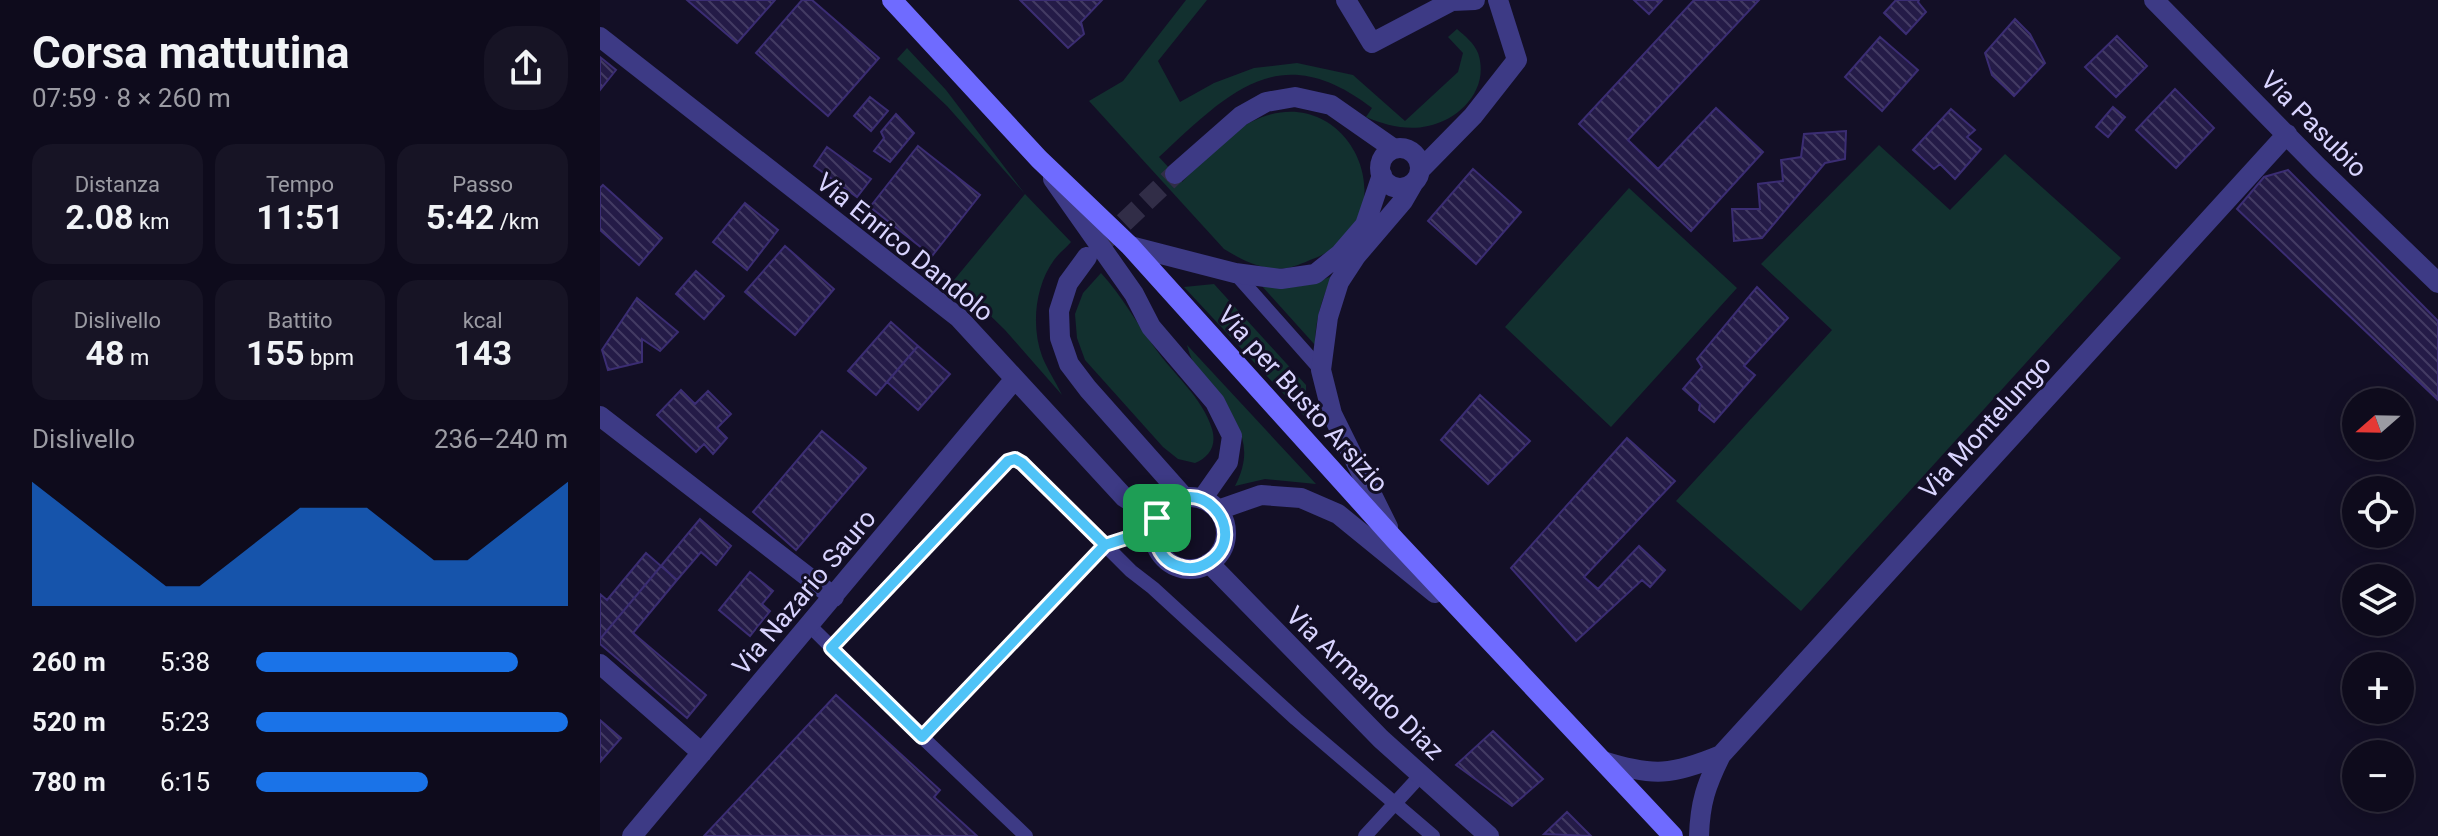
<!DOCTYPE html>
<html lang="it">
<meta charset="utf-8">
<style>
body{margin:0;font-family:Roboto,sans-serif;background:#171425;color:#f1f3f6;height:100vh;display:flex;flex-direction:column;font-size:30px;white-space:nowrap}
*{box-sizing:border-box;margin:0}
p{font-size:26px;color:#9b9ba3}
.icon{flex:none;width:44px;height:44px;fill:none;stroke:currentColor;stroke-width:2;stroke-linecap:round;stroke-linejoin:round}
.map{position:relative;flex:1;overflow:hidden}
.drawer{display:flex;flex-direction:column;background:#0e0b1c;width:600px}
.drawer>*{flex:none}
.needle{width:52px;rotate:250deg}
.tools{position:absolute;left:1742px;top:388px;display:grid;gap:16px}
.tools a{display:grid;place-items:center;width:72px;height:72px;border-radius:50%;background:#0e0b1c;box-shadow:0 4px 20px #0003,0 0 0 2px #2e2b3b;font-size:40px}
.pin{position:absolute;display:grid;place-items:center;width:68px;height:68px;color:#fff;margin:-34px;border-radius:16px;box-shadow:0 4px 12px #0006}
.round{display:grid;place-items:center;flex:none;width:84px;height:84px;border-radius:32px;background:#171425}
.head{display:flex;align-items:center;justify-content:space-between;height:136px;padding:0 32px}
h1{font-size:44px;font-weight:700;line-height:60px}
.metrics{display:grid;grid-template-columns:repeat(3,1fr);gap:12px;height:136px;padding:8px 32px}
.metrics div{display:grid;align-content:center;border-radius:20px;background:#171425;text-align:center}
.metrics b{font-size:34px;font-weight:700}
.metrics small{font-size:22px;font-weight:400}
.metrics p{font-size:22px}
.chart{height:224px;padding:16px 32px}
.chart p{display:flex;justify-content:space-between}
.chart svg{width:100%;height:144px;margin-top:8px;fill:#1a73e8;opacity:.7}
ul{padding:0 32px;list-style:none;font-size:26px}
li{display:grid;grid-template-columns:128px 96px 1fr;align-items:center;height:60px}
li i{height:20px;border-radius:10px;background:#1a73e8}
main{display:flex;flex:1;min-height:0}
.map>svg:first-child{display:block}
</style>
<main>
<section class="drawer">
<div class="head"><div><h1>Corsa mattutina</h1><p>07:59 · 8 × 260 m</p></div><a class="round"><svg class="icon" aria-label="share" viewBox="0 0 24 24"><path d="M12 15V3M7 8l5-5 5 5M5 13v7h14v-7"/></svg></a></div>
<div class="metrics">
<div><p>Distanza</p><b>2.08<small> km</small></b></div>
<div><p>Tempo</p><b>11:51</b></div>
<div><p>Passo</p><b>5:42<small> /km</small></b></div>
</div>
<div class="metrics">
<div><p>Dislivello</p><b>48<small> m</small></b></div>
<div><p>Battito</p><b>155<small> bpm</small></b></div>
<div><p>kcal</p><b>143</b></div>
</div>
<div class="chart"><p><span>Dislivello</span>236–240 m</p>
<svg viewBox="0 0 160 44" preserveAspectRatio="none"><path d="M0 44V6L10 14L20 22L30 30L40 38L50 38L60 30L70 22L80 14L90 14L100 14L110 22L120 30L130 30L140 22L150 14L160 6V44z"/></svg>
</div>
<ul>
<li><b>260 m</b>5:38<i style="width:84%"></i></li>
<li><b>520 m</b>5:23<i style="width:100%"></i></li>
<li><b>780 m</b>6:15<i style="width:55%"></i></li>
</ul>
</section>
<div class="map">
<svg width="1838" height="836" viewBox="0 0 1838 836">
<defs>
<pattern id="building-back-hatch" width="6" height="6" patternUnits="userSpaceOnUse" patternTransform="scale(2)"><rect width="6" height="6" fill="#241b47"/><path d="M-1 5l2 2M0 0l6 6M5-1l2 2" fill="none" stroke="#433b63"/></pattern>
</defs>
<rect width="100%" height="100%" fill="#130f26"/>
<path fill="#12302f" d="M586,0H607L558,61L580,102L614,83L654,68L697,63L753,75L805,121L858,72L863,53L848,37L857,29C865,36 874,43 878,53C890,88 861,119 828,126C807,131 785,125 766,117L772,108C680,37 629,92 559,157L582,182C602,162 624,135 651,122C750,71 817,223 710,260C703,263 694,267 687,268C664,272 642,260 624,249L489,101L523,81Z
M307,48L346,90L425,194L471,242C466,248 459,253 454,260C435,286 431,326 442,356C447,369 456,382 462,395L405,330L354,280L425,194L347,106L297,59Z
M1279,145L1350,210L1405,154L1521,258L1201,611L1076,501L1232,330L1161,264Z
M1029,188L1137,288L1011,427L905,327Z
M501,273C522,296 536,322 555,348C573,374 603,398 612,429C617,446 609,457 595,463L578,459L563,447L485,360L477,338L475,314L483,293Z
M732,276C722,299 715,320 715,345L661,285C691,289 703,288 732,276Z
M614,284L706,385V418L584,287Z
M587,345L716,484L665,479L635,486C669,421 599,398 587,345Z"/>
<path fill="url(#building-back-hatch)" stroke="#3b2d73" stroke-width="2" d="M87,0H175L137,43Z
M202,0H212L279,58L228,116L156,53Z
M420,0H502L481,22L484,34L468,48Z
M1034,0H1062L1049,14Z
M1094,0H1159L1028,140L1058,169L1116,108L1163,152L1091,231L979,124Z
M1296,0H1319L1318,2L1326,12L1306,34L1284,13Z
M1415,19L1430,34L1445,63L1414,96L1392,75L1385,53Z
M1517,36L1547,66L1516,97L1485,67Z
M1280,37L1318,70L1282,111L1245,77Z
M0,57L16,70L0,90Z
M1575,89L1614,128L1576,168L1536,130Z
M270,97L288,111L271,131L254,116Z
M1513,107L1525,117L1508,137L1496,127Z
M1351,109L1375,130L1367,137L1381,149L1355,179L1340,164L1334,169L1313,150Z
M296,114L314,133L290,162L274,151L284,138L281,132Z
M1246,131L1245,159L1225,163L1162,238L1134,241L1132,209H1160L1158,184L1183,181L1181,160L1201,157L1204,134Z
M318,146L380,195L332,256L270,207Z
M227,147L271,179L257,197L214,166Z
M873,169L921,212L876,264L828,221Z
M1688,170L1838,321V400L1637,209L1664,177Z
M3,185L62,238L39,265L0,230V188Z
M145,203L178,230L147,270L113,242Z
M185,246L234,289L195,335L145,292Z
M96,271L124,296L104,319L76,294Z
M1157,287L1188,318L1144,366L1155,375L1114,422L1099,410L1100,404L1083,389L1102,367L1097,359Z
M37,298L78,332L60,351L42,339V362L8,370L2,350Z
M291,322L318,346L276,395L248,371Z
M318,346L350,374L318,410L287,382Z
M81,390L95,404L108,391L131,414L117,428L127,438L113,454L104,444L96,452L57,415Z
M880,395L930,441L888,484L841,440Z
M222,431L266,468L196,550L153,512Z
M1027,438L1075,481L984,577L998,589L1039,546L1065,570L1050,587L1042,580L976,641L911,568Z
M100,519L131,546L116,565L101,552L77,580L61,566Z
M46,553L61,566L0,639V594L7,600Z
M61,566L77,580L33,633L106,695L87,718L0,644V639Z
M150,572L173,591L162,604L170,611L150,636L119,610Z
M236,695L340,790L334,797L377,836H104Z
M0,720L21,738L0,762Z
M893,731L943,779L912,806L856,765Z
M967,812L991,836L944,834Z"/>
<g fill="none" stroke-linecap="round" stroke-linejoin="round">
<path stroke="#312d47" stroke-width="20" stroke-dasharray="20 10" stroke-linecap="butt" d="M502,243L575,174"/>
<path stroke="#3d3a85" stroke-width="14" d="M635,273L721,370
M210,626L322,737L426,836
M231,648L404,463L415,459L427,467L531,571L553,588L696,719L833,836
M322,737L505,545L533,536L554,534
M765,836L821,775"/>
<path stroke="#3d3a85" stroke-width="20" d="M746,0L772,43L852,1L875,0
M1554,0L1719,168L1838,283
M0,37L359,318L524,497L557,518
M780 168a20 20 0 1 1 40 0a20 20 0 1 1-40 0Z
M820,170L873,116L917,60L898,0
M575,174L641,116L666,102L695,97L731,105L794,149
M453,179L534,294L551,327L615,402L632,436L628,462L602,499
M530,246L635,273L681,279L715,274L740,254L765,225L782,175
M487,257L468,283L459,311L460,338L469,364L488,389L584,497
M0,416L234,597
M554 533a36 36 0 1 1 72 0a36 36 0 1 1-72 0Z
M618,510L661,495L701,498L738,514L835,593
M788,527L732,414L721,370L728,317L739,282L756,256L803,201L814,182
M609,563L781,739L889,836
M0,664L102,753
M1003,761C1053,777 1073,775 1121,755
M32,836L414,380
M1099,836C1100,803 1106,785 1121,755L1687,134"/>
<path stroke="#6f6bff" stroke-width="20" d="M292,0L439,159L530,246L796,541L1073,836"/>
</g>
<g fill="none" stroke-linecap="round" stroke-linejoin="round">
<g stroke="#fff" stroke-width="16">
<path id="route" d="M557,518L554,534L533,536L505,545L322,737L231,648L408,461L415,459L422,463L505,545L533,536L554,534C557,549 563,562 579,566C589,570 600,568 609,562C654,533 595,462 557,518"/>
</g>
<use href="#route" stroke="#4fc3f7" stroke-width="10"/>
</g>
<g text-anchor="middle" stroke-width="6" stroke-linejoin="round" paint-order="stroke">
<g font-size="26" fill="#d9d4ff" stroke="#130f26">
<text transform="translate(1714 124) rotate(45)" y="9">Via Pasubio</text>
<text transform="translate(305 247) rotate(39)" y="9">Via Enrico Dandolo</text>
<text transform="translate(703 399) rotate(48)" y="9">Via per Busto Arsizio</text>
<text transform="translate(1385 427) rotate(-48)" y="9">Via Montelungo</text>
<text transform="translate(204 592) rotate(-50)" y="9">Via Nazario Sauro</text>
<text transform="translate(765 683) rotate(44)" y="9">Via Armando Diaz</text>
</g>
</g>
</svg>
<div class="tools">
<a><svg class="needle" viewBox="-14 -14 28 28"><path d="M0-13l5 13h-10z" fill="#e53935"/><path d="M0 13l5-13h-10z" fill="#9b9ba3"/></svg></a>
<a><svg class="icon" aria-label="locate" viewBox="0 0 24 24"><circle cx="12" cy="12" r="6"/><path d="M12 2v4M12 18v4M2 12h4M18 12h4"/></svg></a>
<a><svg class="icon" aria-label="layers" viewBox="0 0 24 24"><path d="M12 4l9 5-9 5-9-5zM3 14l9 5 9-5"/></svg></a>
<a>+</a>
<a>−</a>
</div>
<div class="pin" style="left:557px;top:518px;background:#1e9e55"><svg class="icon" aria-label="arrive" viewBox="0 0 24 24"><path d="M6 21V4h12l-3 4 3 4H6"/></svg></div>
</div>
</main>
